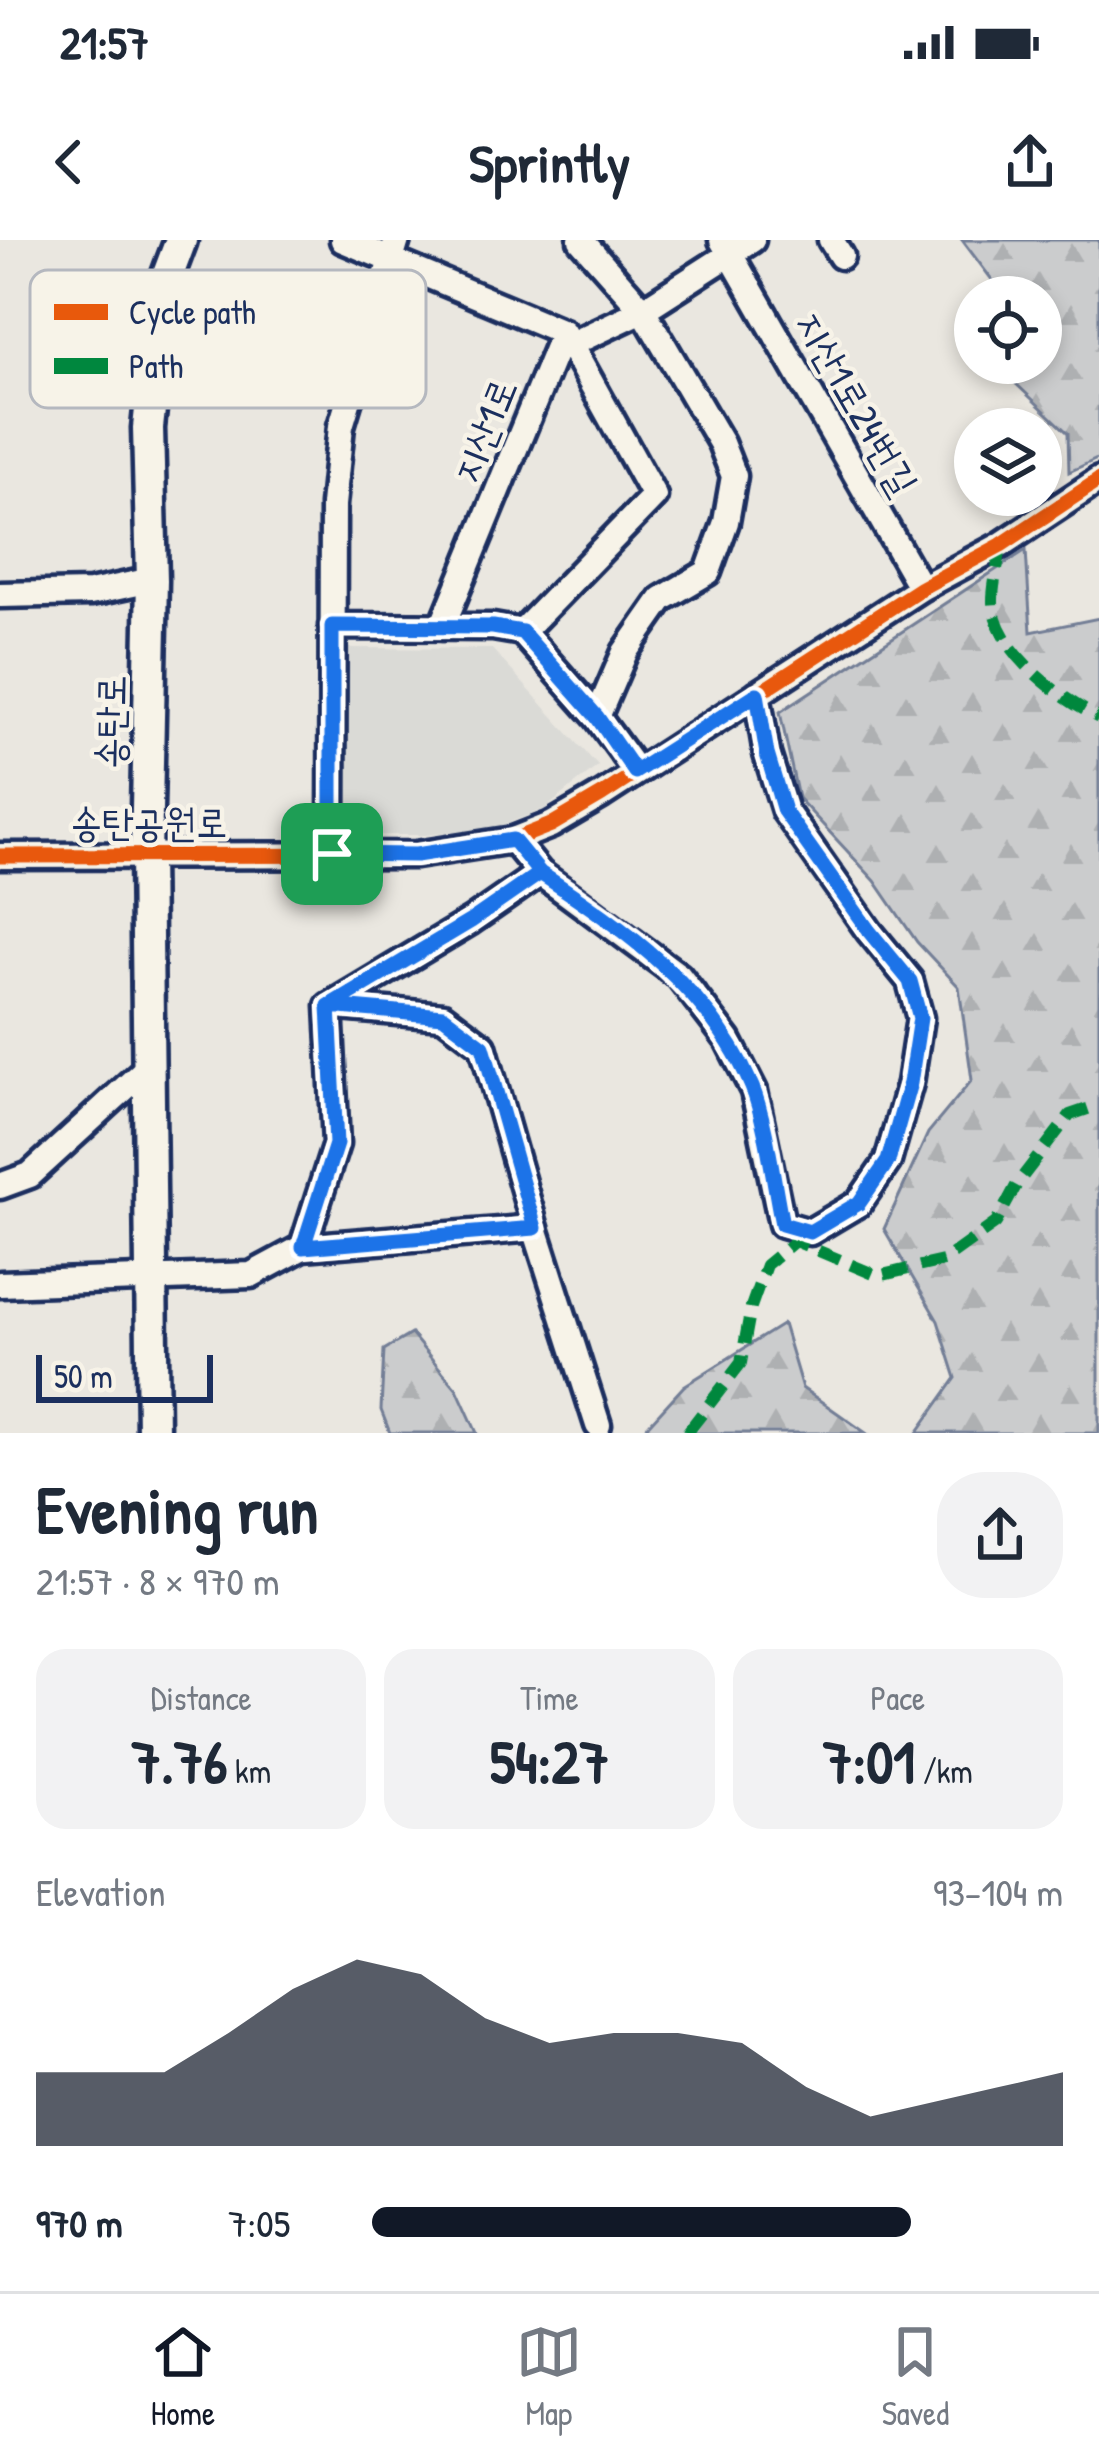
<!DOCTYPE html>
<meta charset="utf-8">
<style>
body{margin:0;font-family:"Patrick Hand","Poor Story",sans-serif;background:#f2f2f3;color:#1f2937;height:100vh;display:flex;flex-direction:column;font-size:45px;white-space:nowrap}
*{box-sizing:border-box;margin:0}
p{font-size:39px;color:#747a83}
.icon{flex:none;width:66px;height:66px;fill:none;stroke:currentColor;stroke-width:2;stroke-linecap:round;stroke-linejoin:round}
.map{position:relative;height:1193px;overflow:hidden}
.details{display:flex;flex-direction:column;background:#fff;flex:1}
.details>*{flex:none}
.fabs{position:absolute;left:954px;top:36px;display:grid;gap:24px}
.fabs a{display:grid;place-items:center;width:108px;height:108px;border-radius:50%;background:#fff;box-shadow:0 6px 18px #0003;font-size:60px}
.scale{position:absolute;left:36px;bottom:30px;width:177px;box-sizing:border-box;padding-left:12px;border:6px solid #1b2f5e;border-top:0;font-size:33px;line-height:42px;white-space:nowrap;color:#1b2f5e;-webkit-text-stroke:9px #f7f3e8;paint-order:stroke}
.pin{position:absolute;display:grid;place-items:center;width:102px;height:102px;color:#fff;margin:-51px;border-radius:24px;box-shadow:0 6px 18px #0006}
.round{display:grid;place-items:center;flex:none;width:126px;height:126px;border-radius:48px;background:#f2f2f3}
.overview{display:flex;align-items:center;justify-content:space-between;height:204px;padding:0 36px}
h1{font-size:66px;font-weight:700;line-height:90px}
.figures{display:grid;grid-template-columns:repeat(3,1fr);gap:18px;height:204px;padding:12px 36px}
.figures div{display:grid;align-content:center;border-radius:30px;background:#f2f2f3;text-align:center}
.figures b{font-size:60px;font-weight:700}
.figures small{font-size:33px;font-weight:400}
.figures p{font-size:33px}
.chart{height:336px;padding:24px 36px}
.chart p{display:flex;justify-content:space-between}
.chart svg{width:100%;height:216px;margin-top:12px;fill:#111827;opacity:.7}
ul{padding:0 36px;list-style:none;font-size:39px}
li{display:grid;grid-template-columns:192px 144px 1fr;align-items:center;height:90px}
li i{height:30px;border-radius:15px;background:#111827}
.status{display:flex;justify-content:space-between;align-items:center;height:84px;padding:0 60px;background:#fff;direction:ltr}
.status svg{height:33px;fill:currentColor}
header{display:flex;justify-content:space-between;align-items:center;height:156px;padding:0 36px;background:#fff;font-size:54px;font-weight:700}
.tab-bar{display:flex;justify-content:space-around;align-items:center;height:168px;border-top:3px solid #e0e1e3;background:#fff;font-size:33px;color:#747a83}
.tab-bar a{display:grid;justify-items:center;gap:6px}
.tab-bar .selected{color:#111827}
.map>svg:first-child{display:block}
</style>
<div class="status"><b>21:57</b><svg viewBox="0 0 49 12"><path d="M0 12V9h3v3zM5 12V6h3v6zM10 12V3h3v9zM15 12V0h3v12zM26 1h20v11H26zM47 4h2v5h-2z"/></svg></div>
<header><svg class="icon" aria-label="back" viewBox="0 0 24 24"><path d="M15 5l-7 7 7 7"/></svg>Sprintly<svg class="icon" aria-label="share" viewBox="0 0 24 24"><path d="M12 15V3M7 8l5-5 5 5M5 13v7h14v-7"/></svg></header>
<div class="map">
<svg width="1099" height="1193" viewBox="0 0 1099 1193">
<defs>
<pattern id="forest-firs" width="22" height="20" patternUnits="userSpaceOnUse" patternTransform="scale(3)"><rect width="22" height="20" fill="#cbcccd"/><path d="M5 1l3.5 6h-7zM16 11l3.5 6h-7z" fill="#aeb0b2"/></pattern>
</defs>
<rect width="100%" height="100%" fill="#eae7e0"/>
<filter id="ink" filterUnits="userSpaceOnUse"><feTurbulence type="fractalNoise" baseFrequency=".00833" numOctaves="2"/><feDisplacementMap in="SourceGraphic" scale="24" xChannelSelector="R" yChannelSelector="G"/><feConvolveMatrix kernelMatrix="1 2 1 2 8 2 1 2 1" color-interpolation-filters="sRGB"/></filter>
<g filter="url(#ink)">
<path fill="#dadad6" d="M346,408L492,409L598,526L545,569L495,588L426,595H342Z"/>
<path fill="url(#forest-firs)" stroke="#737e96" stroke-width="3" d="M962,0H1099V218L1069,232L1068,193L994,123H1041V57H1005Z
M1026,310L1031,392L1099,378V1193H917L956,1138L938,1081L884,989L928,893L972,840L959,747L917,702L875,641L798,558L780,472Z
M783,1084L802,1148L866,1193H641L684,1146Z
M411,1094L457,1149L477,1193H390L381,1170L384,1110Z"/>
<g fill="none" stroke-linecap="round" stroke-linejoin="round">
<g stroke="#1b2f5e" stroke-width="33">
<path id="minor" d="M343,0L563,92
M581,0L643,70L721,203L734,236L726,282L708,332L662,359L625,412L597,477L636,530
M722,0L921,348
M831,0L841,16
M569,105L643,70L752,0
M0,355L90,353L152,340
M332,386L493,387L522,392L654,256L563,92
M442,387L563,92
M522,392L597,477
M513,600L540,633L679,736L728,800L754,851L782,984L810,992L859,963L888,921L910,843L920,778L910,741L869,691L785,571L767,514L757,454
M332,614L333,265L341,186L397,0
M0,616L416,615L513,600L551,585L602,555L921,348L1001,305L1099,240
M329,766L471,681L540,633
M0,946L30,935L149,826
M303,1007L535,988
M0,1044L251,1035L303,1007L336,904L329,766L443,776L483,806L535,988L598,1185"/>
</g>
<g stroke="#1b2f5e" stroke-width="39">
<path id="major" d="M153,1193L146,614L152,340L148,188L163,48L181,0"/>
</g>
<use href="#minor" stroke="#f7f3e8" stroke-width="24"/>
<use href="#major" stroke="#f7f3e8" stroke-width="30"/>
<path stroke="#00873e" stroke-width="12" stroke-dasharray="24 12" stroke-linecap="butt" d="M1001,305C999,324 990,353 994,371C1004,417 1060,458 1099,478
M687,1193L741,1123L751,1067L766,1025L795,1001L878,1036L943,1021L996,983L1017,944L1070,875L1099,865"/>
<g stroke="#f7f3e8" stroke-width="22">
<path id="cycleway" d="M513,600L540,633L679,736L728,800L754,851L782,984L810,992L859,963L888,921L910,843L920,778L910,741L869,691L785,571L767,514L757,454
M0,616L416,615L513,600L551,585L602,555L921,348L1001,305L1099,240"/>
</g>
<use href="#cycleway" stroke="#e8590c" stroke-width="15"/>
</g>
</g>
<g fill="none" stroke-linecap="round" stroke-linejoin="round" filter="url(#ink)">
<g stroke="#fff" stroke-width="24">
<path id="route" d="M332,614L416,615L513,600L540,633L471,681L329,766L336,904L303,1007L535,988L483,806L443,776L329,766L471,681L540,633C625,689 711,750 752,847C766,880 774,946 782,984L810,992L859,963L888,921L910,843L920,778L910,741L869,691L784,571L767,514L757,454L635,532L597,477L522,392L493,387L332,386V614"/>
</g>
<use href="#route" stroke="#1a73e8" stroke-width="15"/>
</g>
<g text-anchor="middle" stroke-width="9" stroke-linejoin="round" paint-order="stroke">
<g font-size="39" fill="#1b2f5e" stroke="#f7f3e8">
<text transform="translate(857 163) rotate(60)" y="14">지산1로24번길</text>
<text transform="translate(484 190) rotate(-68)" y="14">지산1로</text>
<text transform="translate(110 482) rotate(-89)" y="14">송탄로</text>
<text x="149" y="596">송탄공원로</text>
</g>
</g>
<rect x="30" y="30" width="396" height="138" rx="18" fill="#f7f3e8" stroke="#b5b8bf" stroke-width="3"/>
<rect x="54" y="64" width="54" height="16" fill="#e8590c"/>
<rect x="54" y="118" width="54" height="16" fill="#00873e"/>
<g font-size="33" fill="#1b2f5e">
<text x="129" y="84">Cycle path</text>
<text x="129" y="138">Path</text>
</g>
</svg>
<div class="fabs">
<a><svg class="icon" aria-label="locate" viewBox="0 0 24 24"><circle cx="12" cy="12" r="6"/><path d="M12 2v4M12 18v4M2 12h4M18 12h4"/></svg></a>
<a><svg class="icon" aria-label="layers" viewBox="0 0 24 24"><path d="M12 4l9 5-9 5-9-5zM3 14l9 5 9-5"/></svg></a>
</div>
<div class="scale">50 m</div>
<div class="pin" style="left:332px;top:614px;background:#1e9e55"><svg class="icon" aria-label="arrive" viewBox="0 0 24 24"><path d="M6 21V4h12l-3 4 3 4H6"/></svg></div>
</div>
<section class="details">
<div class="overview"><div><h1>Evening run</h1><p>21:57 · 8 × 970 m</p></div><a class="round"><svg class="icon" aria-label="share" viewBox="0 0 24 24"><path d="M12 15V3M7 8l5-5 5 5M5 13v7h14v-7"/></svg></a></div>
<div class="figures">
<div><p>Distance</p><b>7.76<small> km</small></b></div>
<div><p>Time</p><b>54:27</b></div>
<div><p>Pace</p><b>7:01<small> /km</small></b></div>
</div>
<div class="chart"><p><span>Elevation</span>93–104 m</p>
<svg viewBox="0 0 160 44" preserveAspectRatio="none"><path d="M0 44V29L10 29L20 29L30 21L40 12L50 6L60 9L70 18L80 23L90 21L100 21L110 23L120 32L130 38L140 35L150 32L160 29V44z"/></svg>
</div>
<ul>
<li><b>970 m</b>7:05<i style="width:78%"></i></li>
</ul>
</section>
<nav class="tab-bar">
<a class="selected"><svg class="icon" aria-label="home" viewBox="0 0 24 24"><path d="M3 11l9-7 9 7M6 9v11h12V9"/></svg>Home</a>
<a><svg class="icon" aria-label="map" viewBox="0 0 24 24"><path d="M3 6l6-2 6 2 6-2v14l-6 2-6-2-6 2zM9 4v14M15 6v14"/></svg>Map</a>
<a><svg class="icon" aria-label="saved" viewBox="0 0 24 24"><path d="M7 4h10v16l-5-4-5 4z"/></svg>Saved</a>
</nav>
